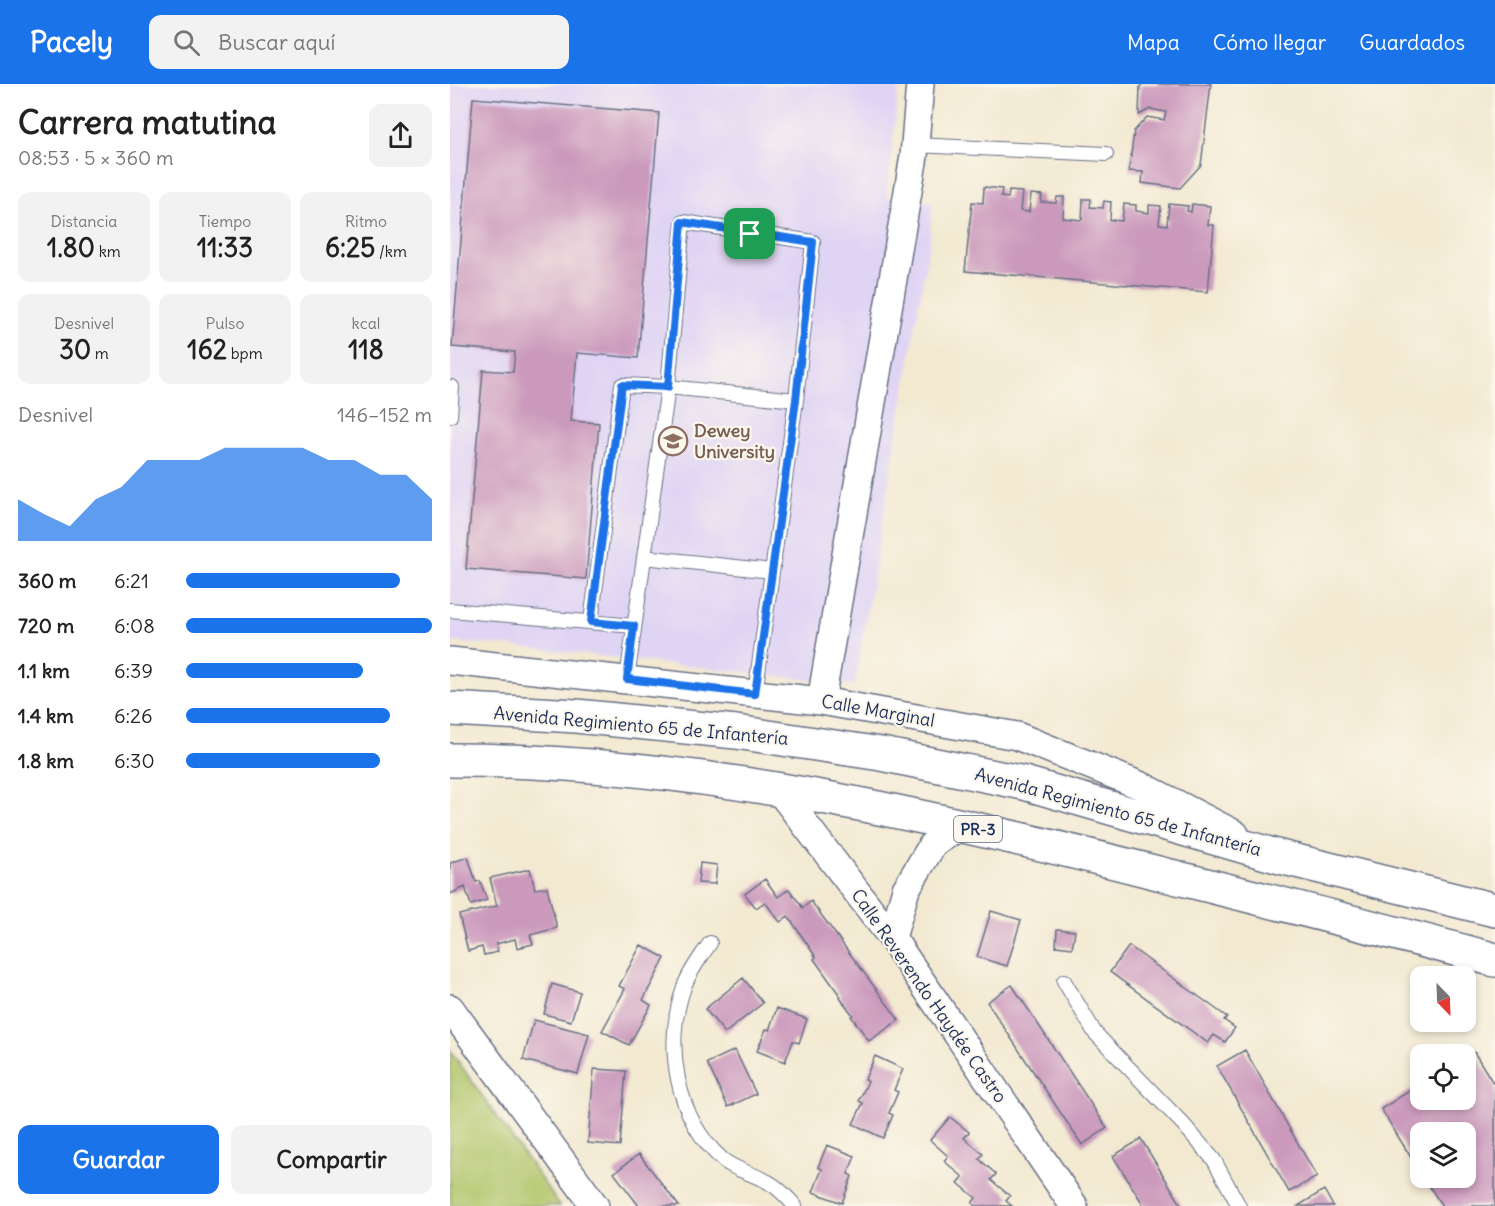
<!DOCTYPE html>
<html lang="es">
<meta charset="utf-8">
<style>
body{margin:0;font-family:Delius,sans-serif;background:#f2f2f2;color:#222;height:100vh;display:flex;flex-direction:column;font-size:22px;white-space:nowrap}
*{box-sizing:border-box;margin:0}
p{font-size:20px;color:#767676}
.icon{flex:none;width:33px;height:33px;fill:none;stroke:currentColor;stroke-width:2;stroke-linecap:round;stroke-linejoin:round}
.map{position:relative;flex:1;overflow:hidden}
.details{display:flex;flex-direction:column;background:#fff;width:450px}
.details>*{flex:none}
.needle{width:39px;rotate:157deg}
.fabs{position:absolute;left:960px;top:882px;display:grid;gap:12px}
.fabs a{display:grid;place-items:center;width:66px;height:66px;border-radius:12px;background:#fff;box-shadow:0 3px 9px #0003;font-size:30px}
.pin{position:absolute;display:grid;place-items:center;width:51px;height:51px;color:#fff;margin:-26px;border-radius:12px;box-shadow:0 3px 9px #0006}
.round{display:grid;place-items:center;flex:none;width:63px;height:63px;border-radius:12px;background:#f2f2f2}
.headline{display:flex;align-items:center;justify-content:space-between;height:102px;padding:0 18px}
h1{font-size:33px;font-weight:800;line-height:45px}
.metrics{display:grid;grid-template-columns:repeat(3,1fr);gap:9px;height:102px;padding:6px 18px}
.metrics div{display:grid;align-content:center;border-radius:12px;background:#f2f2f2;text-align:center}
.metrics b{font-size:26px;font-weight:800}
.metrics small{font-size:16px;font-weight:400}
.metrics p{font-size:16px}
.chart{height:168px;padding:12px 18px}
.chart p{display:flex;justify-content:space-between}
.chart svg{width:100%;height:108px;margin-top:6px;fill:#1a73e8;opacity:.7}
.button{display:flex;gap:12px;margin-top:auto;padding:12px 18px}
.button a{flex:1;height:69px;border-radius:12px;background:#1a73e8;color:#fff;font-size:24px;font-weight:800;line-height:69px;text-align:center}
.button a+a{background:#f2f2f2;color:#222}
ul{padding:0 18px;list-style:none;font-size:20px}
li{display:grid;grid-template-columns:96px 72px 1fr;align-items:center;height:45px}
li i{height:15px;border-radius:8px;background:#1a73e8}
header{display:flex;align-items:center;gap:36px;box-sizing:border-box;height:84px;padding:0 30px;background:#1a73e8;color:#fff}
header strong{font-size:28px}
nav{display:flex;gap:33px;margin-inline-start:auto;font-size:21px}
.search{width:420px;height:54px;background:#f2f2f2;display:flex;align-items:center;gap:15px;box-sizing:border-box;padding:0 21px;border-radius:12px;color:#767676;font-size:22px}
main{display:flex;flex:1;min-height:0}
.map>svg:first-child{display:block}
</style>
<header>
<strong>Pacely</strong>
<div class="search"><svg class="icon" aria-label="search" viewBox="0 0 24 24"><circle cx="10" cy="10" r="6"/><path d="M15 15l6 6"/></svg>Buscar aquí</div>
<nav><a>Mapa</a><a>Cómo llegar</a><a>Guardados</a></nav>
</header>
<main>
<section class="details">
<div class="headline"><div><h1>Carrera matutina</h1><p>08:53 · 5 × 360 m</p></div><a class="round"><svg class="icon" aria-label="share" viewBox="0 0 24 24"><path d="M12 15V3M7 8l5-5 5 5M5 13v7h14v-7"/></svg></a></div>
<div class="metrics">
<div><p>Distancia</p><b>1.80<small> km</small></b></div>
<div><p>Tiempo</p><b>11:33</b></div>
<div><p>Ritmo</p><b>6:25<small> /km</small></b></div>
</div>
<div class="metrics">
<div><p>Desnivel</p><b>30<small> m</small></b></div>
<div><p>Pulso</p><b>162<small> bpm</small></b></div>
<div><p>kcal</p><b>118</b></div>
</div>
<div class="chart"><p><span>Desnivel</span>146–152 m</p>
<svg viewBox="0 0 160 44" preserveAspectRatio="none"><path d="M0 44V27L10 33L20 38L30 27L40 22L50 11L60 11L70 11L80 6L90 6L100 6L110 6L120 11L130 11L140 17L150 17L160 27V44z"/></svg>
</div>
<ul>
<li><b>360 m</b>6:21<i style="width:87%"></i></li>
<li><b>720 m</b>6:08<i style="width:100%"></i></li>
<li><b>1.1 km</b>6:39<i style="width:72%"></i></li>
<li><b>1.4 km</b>6:26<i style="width:83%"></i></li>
<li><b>1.8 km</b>6:30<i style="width:79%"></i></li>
</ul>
<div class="button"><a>Guardar</a><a>Compartir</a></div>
</section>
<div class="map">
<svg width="1045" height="1122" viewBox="0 0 1045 1122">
<rect width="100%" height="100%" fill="#fbf7ec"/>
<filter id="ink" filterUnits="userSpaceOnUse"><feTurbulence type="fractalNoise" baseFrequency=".0167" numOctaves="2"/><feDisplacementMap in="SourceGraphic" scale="12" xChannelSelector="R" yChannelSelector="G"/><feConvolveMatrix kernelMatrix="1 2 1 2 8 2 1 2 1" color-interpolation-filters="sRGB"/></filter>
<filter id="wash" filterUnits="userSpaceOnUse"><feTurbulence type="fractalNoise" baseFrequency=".008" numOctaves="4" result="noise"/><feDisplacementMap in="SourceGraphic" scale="24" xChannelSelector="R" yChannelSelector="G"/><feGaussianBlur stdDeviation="1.35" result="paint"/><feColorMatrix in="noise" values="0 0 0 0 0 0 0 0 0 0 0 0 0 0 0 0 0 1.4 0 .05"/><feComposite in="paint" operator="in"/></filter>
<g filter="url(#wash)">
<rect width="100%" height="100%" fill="#f3e9d1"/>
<path fill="#e0d4f4" d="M0,0H449L437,113L482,118L480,155L405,601L52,561L0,558Z"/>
<path fill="#b0c468" stroke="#667a63" stroke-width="1.5" d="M0,966L110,1122H0Z"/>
<g id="blocks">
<path fill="#cb99bc" d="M692,0H761L751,81L730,104L692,99L693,88L679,87L684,47L697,33L714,36L716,28L700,25L689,31L690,3Z
M23,14L209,29L188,274L127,269L121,337L149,339L136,495L16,485L33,286L63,288L65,268L2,263Z
M534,103L552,105L551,113L558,114L559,107L572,108L570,127L579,128L581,110L592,111L591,118L606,119L607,113H614L613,134L632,136L633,115H641L640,123L653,124L654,117L661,118L660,136L672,137L674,120L686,121V127L699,129V121L711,122L709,140L717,141L719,120L738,122L737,127L741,128L742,120L760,122L758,141H764L758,208L515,187L522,118L533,119Z
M18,773L26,798L30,797L37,816L21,821L15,803L0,810V779Z
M250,779L267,781L265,800L248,799Z
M80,785L85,805L97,803L107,844L80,851L83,860L67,864L65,855L46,860L48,868L34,871L32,863L18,867L9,831L47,822L40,794Z
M315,795L328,813L339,805L353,824L361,817L449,936L419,957L401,932L403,931L390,914L391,913L364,875L366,873L338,832L330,838L315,818L306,824L295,810Z
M541,827L571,836L557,882L527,873Z
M607,845L625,847L622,864L606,862Z
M191,861L215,874L193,916L201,921L179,961L152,947L175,905L169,902Z
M679,862L777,933L774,936L785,944L775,958L764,951L758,959L660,888Z
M293,894L313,919L275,949L255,925Z
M102,900L130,908L121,937L94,930Z
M562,901L657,1044L632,1061L537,918Z
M327,924L357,935L349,959L343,957L335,978L307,967L316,945L319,946Z
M84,936L139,950L128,990L73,976Z
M285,966L306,1010L278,1023L257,979Z
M795,966L867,1093L839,1108L767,982Z
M1024,968L1045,1002V1122H992L974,1094H1016V1048H970V1088L931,1025L970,1000V1016H1016V973Z
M425,972L453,985L444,1006L448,1008L439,1029L443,1031L433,1054L403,1040L413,1019L409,1017L418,997L415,995Z
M144,985L176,987L170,1062L138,1059Z
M500,1033L519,1048L514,1054L533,1070L529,1075L546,1090L541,1096L560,1112L556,1117L562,1122H525L522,1119L526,1114L508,1099L513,1093L494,1077L498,1072L480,1056Z
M691,1055L732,1122H694L663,1072Z
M377,1061L405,1072L398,1090L402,1092L392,1119L363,1108L372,1085L368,1083Z
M189,1070L229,1122H189L164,1089Z
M874,1106L883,1122H848Z"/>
</g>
</g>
<g filter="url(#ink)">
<use href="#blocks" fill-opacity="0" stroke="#677086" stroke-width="1.5"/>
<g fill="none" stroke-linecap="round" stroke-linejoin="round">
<g stroke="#677086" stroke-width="16">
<path id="lane" d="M465,61L656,70
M0,332L2,303
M194,473L322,487
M0,526L184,542
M141,538L172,301L218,303L233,138L363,158L346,316
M177,595L218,303L346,316L305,610
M260,859C251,873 239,888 234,903C214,960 225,1034 273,1076C285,1086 304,1090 318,1098C328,1103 338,1114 345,1122
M614,897L645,949L733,1040L764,1076L789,1122"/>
</g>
<g stroke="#677086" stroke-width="30">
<path id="street" d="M0,577L371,617L567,652L694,703L785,750
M371,617L464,72L470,0
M328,705L442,854L624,1122
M442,854L456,805L483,760L512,741
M0,924L145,1122"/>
</g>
<g stroke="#677086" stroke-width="36">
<path id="primary" d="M0,625L126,632L286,648L431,670L574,699L830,773L1045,826
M0,676C240,676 476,730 708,789C820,817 933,845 1045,876"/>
</g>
<use href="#lane" stroke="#fff" stroke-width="14"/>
<use href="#street" stroke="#fff" stroke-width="27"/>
<use href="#primary" stroke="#fff" stroke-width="33"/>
</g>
</g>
<g fill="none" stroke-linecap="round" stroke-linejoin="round" filter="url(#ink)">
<g stroke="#fff" stroke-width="12">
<path id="route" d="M232,138L363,158L346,316L305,610L177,595L184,542L141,538L172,301L218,303Z"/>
</g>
<use href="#route" stroke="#1a73e8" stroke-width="8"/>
</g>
<defs>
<g id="university-ring" transform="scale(1.5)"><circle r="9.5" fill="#fbf7ec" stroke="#8d6e63" stroke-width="1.5"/><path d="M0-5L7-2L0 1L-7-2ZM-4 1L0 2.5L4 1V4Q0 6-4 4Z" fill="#8d6e63"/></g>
</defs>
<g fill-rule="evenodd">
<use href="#university-ring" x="223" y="357"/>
</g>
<g text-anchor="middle" stroke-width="4.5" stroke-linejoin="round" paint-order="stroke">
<rect fill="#fbf7ec" stroke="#5e6b89" stroke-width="1.5" x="504" y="732" width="48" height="26" rx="4.5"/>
<g font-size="16" font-weight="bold" fill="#1b2f5e">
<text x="528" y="751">PR-3</text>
</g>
<g font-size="18" font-weight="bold" fill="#785e54" stroke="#fbf7ec" text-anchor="start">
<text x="244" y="353">Dewey<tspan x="244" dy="21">University</tspan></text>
</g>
<g font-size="18" fill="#1b2f5e" stroke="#fbf7ec">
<text transform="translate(428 627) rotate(10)" y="6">Calle Marginal</text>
<text transform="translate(191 642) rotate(5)" y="6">Avenida Regimiento 65 de Infantería</text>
<text transform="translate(668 728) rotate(15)" y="6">Avenida Regimiento 65 de Infantería</text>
<text transform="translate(479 912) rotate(55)" y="6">Calle Reverendo Haydée Castro</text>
</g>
</g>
</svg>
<div class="fabs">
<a><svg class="needle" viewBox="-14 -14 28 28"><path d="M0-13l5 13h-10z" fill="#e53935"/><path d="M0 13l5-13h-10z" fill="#767676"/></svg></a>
<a><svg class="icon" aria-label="locate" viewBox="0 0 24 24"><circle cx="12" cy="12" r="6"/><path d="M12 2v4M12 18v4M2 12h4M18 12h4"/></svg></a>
<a><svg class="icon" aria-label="layers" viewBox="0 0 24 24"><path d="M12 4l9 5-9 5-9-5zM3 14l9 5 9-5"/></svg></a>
</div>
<div class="pin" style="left:300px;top:150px;background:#1e9e55"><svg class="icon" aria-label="arrive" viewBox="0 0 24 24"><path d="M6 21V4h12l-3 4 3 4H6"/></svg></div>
</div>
</main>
